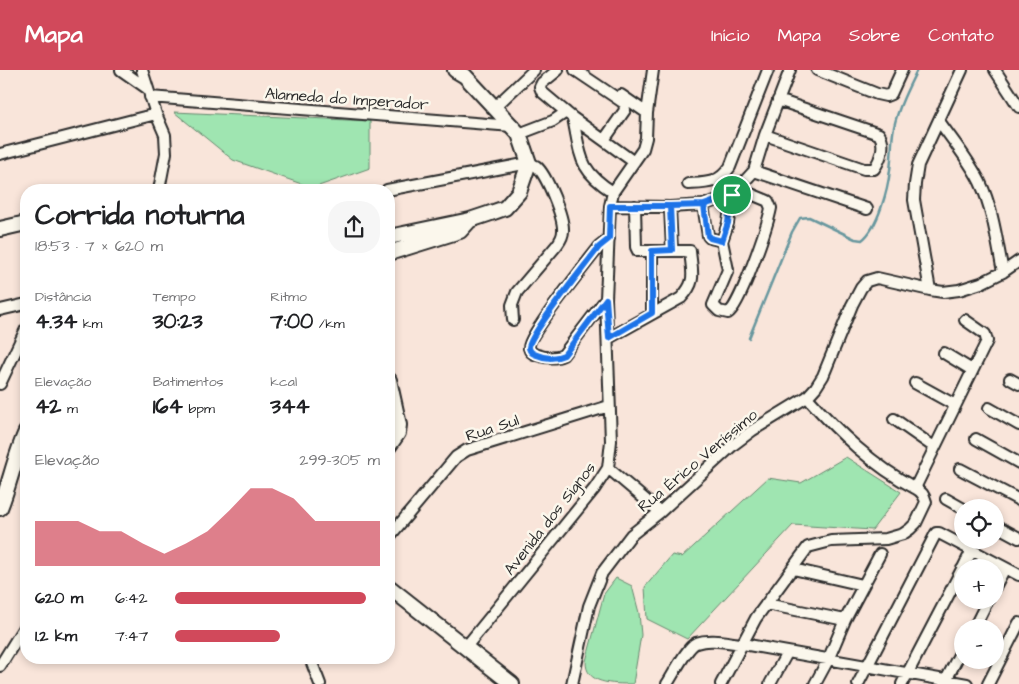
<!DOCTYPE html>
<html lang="pt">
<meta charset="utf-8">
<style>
body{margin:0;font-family:"Architects Daughter",sans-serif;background:#f6f6f6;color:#202124;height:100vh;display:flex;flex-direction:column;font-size:19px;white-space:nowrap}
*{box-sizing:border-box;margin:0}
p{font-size:16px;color:#757577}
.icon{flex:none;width:28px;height:28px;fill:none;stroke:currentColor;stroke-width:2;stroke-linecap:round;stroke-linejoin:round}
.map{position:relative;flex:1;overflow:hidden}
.details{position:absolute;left:20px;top:114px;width:375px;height:480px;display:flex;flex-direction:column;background:#fff;border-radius:20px;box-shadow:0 2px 8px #0003}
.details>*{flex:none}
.tools{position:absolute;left:954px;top:429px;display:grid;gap:10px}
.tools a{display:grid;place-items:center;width:50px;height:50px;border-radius:50%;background:#fff;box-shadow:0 2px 8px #0003;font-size:25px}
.pin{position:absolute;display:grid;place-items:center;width:42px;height:42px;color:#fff;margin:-21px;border:2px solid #fff;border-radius:50%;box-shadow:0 1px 5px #0007}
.round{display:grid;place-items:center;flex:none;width:52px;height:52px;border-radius:20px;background:#f6f6f6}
.headline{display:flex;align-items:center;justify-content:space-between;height:85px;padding:0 15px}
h1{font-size:28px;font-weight:800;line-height:38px}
.stats{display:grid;grid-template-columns:repeat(3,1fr);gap:8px;height:85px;padding:5px 15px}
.stats div{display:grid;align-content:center}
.stats b{font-size:21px;font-weight:800}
.stats small{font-size:14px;font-weight:400}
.stats p{font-size:14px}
.chart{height:140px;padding:10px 15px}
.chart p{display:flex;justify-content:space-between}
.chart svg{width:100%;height:90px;margin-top:5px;fill:#d1495b;opacity:.7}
ul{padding:0 15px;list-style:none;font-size:16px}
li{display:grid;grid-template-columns:80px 60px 1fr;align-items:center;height:38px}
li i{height:12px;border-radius:6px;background:#d1495b}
header{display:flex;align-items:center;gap:30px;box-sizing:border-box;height:70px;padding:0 25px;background:#d1495b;color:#fff}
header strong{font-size:24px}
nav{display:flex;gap:28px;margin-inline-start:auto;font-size:18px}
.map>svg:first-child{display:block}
</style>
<header>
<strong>Mapa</strong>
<nav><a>Início</a><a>Mapa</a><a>Sobre</a><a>Contato</a></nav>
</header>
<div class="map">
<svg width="1019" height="614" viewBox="0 0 1019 614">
<rect width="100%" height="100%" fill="#f9e5da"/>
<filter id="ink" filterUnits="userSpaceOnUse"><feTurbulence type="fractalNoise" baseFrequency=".02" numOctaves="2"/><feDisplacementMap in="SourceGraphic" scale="10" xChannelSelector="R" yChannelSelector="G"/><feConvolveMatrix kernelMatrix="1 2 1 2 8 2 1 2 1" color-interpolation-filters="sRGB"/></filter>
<g filter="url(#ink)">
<path fill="#9fe5b1" stroke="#65886e" d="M174,42L370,51V98L313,118L233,90Z
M846,387L901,422L872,460L793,455L687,569L647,549L645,517L672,485L682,487L768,408L801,413Z
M616,508L632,516L639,543L641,565L633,614C612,614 585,614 586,591L604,524Z"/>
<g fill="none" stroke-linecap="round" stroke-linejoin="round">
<path stroke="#67979e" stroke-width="2.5" d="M749,268L792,162L800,148L809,147L855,169L862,170C878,158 888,119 890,100C892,86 891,71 894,57C898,38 908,18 917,0"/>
<g stroke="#2b2b2b" stroke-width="14">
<path id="street" d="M121,0L148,19
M142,0L156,44L165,65L166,83L159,120
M558,0L542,13L540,17L542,22L573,48L634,92
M575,0L624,33L625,40L604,70
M817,0L877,24L886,26L891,24L902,0
M995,0L1019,37
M621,25L647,43
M150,27L512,56
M495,37L534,0
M573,48C581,86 578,100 613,122
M939,51C953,71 969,90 980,112C993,139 997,172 1003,202
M519,64L553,51L566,42
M765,65L864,99H874C881,89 886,74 879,64L778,30
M0,84L156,44
M754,101L867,139
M688,114C707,113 718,114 730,97L768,0
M387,120L529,93C530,93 535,96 536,96C547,105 564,148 563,161C563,167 560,171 557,175L517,222L512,235L513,250
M732,125L728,153L722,171L728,200L713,235L719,241L728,243C740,237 768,154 771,138L768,131L739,119
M703,135L708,166L710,168L722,171
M610,136L670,137L703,135L732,125L754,101L765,65L790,0
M670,137L672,180
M930,220L914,130L915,114L918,95L962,0
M606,229L563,285C555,289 546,288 537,285C533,284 530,282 529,278C527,267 589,190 599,177L609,169
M0,240L26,234
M652,243V181
M609,268L681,228C697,211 692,203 690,181H638L636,177L635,136
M944,283L972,300
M1010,309L1019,314
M915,313L955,335
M0,314L26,259
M807,327C839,363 872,395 915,418
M989,338L1019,355
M894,349L934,377
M976,369L1019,393
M608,398L660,442
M960,399L1019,430
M946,429L962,438
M995,455L1019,468
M389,467L456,387L467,380L609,336
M963,498L972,480
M793,499L863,515
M995,517L1005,498
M766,534L845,550
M974,558L988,530
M465,578L595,418L608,398L611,371L606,229L610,136L613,122L643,79L646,68L647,43L653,0
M310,588L320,614
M0,596L26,554
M572,614L589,536L602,503L631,465L660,442L733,375L753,360L807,327L816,317L823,306L852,235L861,218L867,211L877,208L930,220L943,222L959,220L981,213L1003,202L1019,191
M667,614C673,605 687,577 696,573C711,568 729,573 743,574L967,614
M721,614L756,548L808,477L831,471L886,469L903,464L910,459L916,453L926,432C924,425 922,422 915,418L987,271L985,264L965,250
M770,614L787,583
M815,614L828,590L845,550L880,484
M858,614L936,463H939L1019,505
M902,614L962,499
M944,614L962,579
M988,614L1019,553"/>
</g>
<g stroke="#2b2b2b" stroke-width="18">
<path id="secondary" d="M0,159L26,153
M389,167L470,150L488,144L505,138L519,122L529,93L519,64L465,6L455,0
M389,183L460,161L470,150
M389,310L399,355L398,363L389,376
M0,438C10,413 15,386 26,362
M389,517L512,614"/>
</g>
<use href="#street" stroke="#fbf7ec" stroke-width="10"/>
<use href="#secondary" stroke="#fbf7ec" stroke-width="14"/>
</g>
</g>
<g fill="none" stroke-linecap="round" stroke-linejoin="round" filter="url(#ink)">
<g stroke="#fff" stroke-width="10">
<path id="route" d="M732,125L704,135L670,136H610L609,169L599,177L592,186C583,198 527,268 529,278C530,282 533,284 537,285C546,289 555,289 564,285L606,229L609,268L652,243V181L672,180L670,136L704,135L708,166L710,168L722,171L728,153L732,125"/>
</g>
<use href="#route" stroke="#1a73e8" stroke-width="6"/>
</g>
<g text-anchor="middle" stroke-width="5" stroke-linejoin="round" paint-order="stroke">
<g font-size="16" fill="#2b2b2b" stroke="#fbf7ec">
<text transform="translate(347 28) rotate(4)" y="6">Alameda do Imperador</text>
<text transform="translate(492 357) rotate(-18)" y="6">Rua Sul</text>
<text transform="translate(697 390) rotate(-40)" y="6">Rua Érico Veríssimo</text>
<text transform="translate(549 448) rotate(-52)" y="6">Avenida dos Signos</text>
</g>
</g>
</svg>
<div class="tools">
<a><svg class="icon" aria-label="locate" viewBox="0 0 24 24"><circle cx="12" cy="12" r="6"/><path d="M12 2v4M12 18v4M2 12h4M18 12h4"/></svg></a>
<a>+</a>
<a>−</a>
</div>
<div class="pin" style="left:732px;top:125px;background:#1e9e55"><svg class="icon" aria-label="arrive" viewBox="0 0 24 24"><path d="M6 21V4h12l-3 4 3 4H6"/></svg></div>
<section class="details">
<div class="headline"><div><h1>Corrida noturna</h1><p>18:53 · 7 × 620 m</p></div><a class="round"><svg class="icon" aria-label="share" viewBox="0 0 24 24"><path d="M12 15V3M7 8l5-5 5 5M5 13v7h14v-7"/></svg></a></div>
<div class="stats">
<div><p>Distância</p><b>4.34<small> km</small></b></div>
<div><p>Tempo</p><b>30:23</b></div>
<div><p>Ritmo</p><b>7:00<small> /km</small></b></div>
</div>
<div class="stats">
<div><p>Elevação</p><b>42<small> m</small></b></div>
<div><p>Batimentos</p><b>164<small> bpm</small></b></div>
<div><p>kcal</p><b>344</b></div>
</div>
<div class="chart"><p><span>Elevação</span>299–305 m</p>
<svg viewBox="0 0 160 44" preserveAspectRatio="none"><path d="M0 44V22L10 22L20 22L30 27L40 27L50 33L60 38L70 33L80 27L90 17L100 6L110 6L120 11L130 22L140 22L150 22L160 22V44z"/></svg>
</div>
<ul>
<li><b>620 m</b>6:42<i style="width:93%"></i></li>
<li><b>1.2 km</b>7:47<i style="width:51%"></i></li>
</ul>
</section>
</div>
